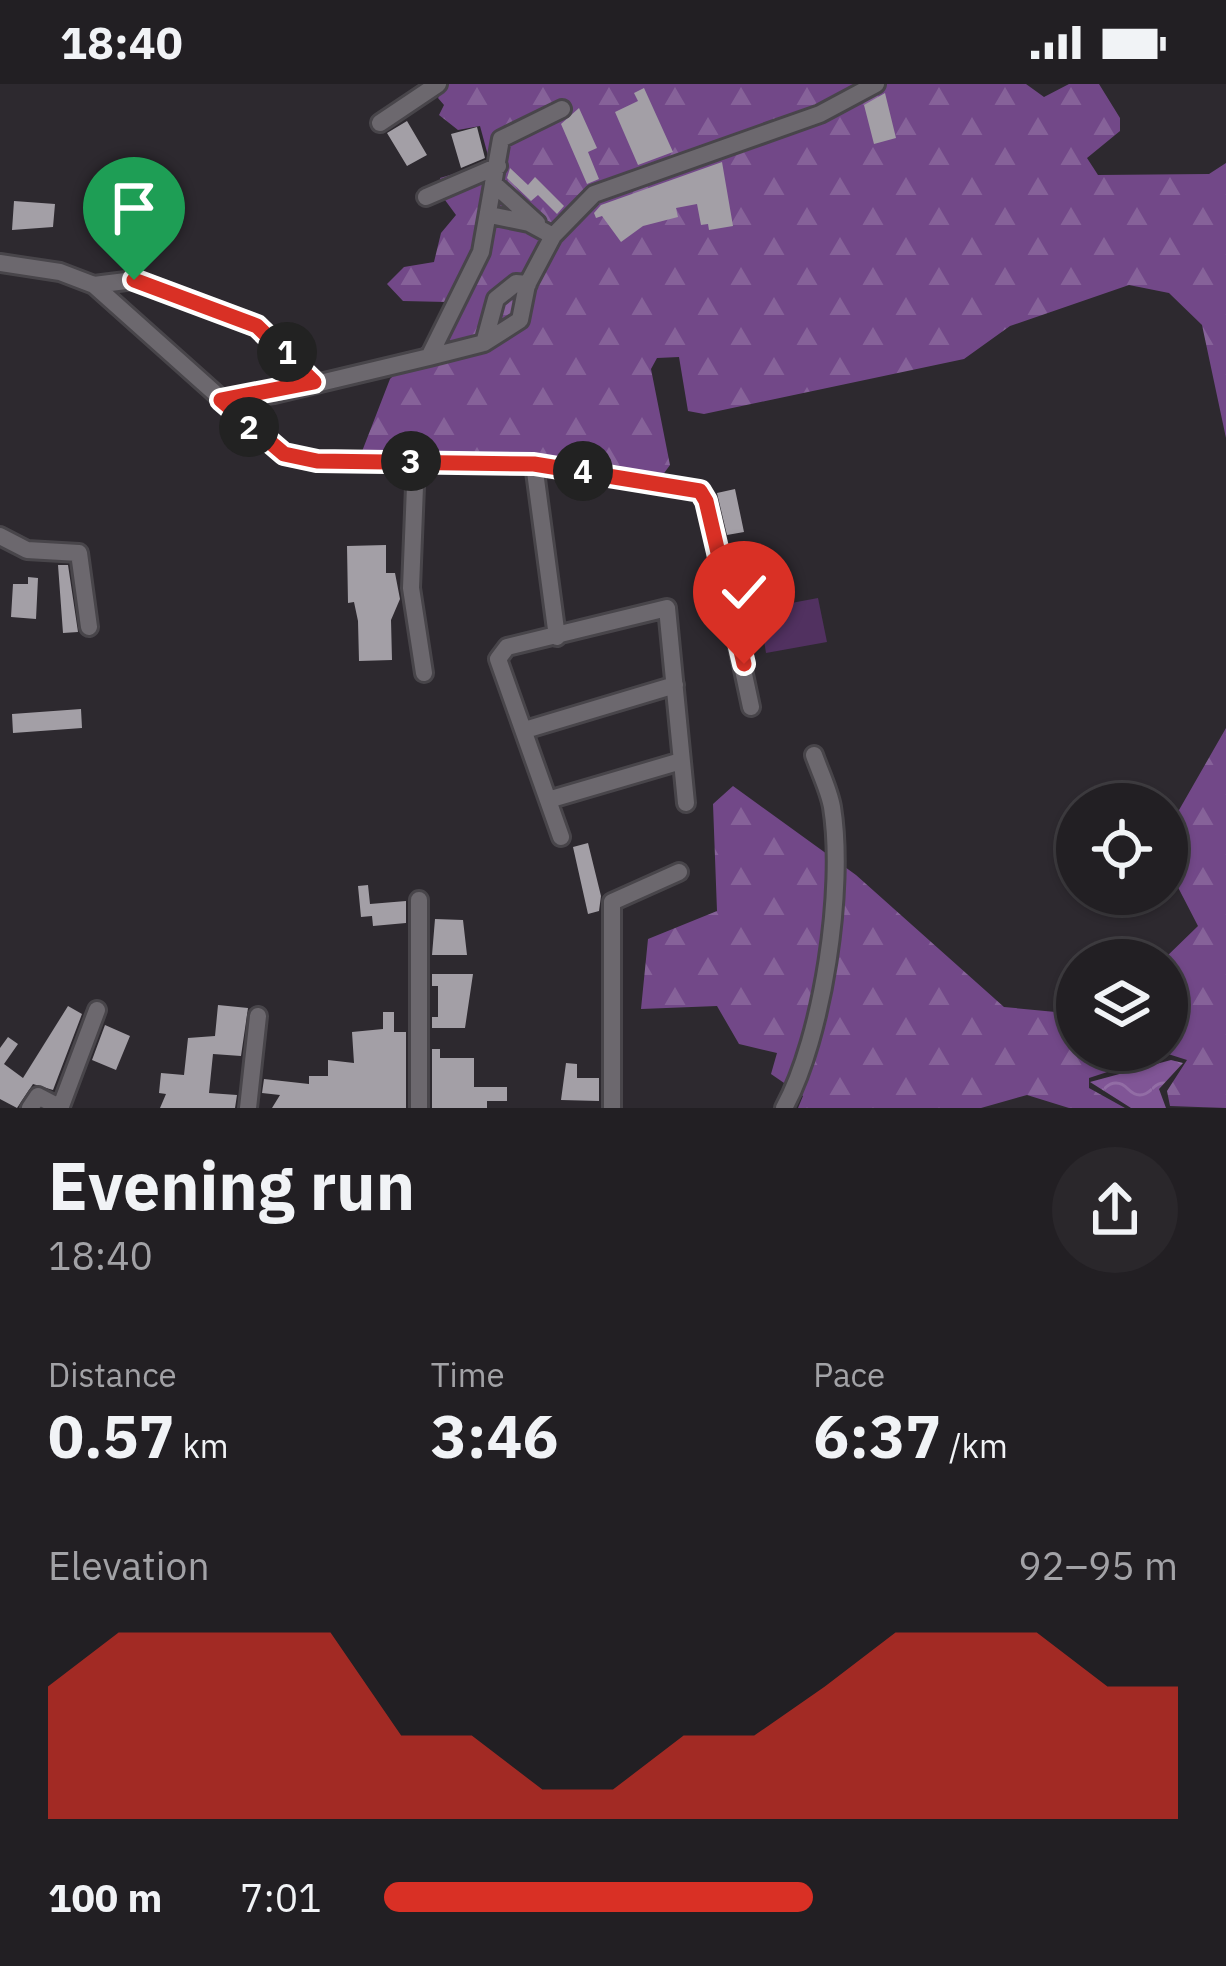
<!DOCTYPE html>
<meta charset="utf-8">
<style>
body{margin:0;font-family:"IBM Plex Sans",sans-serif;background:#2a272b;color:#f1f3f6;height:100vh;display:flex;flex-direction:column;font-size:45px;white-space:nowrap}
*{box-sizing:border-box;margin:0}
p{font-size:39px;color:#a2a2a6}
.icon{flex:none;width:66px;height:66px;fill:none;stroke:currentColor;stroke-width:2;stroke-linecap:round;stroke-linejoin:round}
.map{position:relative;height:1024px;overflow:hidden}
.panel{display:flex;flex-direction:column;background:#221f23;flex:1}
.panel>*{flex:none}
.buttons{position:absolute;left:1056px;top:699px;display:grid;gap:24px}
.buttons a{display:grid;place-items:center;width:132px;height:132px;border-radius:50%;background:#221f23;box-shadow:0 3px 9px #0004,0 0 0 3px #3f3d41;font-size:60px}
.pin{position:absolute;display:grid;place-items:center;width:102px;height:102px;color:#fff;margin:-123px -51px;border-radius:50% 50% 50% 0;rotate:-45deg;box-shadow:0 0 12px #0007}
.pin .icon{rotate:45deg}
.km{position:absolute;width:60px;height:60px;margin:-30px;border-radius:50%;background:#222;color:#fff;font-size:33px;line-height:60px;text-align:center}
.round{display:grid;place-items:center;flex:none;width:126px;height:126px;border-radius:63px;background:#2a272b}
.headline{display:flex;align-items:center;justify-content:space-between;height:204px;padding:0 48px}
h1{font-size:66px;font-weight:700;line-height:90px}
.stats{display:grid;grid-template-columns:repeat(3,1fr);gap:18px;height:204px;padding:12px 48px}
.stats div{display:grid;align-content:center}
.stats b{font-size:60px;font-weight:700}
.stats small{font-size:33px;font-weight:400}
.stats p{font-size:33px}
.chart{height:336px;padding:24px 48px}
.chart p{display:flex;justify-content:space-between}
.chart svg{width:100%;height:216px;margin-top:12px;fill:#d93025;opacity:.7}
ul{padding:0 48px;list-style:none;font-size:39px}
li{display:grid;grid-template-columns:192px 144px 1fr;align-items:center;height:90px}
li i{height:30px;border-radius:15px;background:#d93025}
.status{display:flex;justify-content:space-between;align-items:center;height:84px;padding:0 60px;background:#221f23;direction:ltr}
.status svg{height:33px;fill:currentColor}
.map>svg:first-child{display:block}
</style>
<div class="status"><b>18:40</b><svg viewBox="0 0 49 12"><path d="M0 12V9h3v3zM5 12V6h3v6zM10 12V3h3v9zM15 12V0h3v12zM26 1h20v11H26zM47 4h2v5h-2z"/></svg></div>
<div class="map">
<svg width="1226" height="1024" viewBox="0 0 1226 1024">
<defs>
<pattern id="forest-firs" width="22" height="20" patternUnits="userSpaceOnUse" patternTransform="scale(3)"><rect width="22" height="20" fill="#724888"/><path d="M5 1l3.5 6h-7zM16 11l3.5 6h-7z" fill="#866299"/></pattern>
<pattern id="water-waves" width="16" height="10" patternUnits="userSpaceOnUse" patternTransform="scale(3)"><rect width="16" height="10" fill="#805596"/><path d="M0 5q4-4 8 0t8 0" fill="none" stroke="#926da5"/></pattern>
</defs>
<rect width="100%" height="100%" fill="#2d292f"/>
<path fill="#513160" d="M818,514L827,558L766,569L759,525Z"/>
<path fill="url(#forest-firs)" d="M446,0H1026L1044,13L1069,0H1099L1120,34V47L1087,74L1098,91L1209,90L1226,79V354L1202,241L1169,209L1129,201L1010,242L964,275L704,330L688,327L679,273L657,274L651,285L670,381L662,392L534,376L361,370L390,295L435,250L447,218L403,217L387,200L404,183L434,178L441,149L456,131L445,116L440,94L490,79L480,42L458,46L439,31L444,21L438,14Z
M1226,644V1024L1170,1022L1167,1007L1187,976L1165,969L1089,994V1004L1125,1024H1069L1027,1011L981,1024H798L803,1012L771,990L777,969L739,960L717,922L641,925L648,855L717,827L713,720L733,702L856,791L1004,923L1066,929L1077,925V966H1167L1163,876L1198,842L1167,782V747Z"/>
<path fill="url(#water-waves)" d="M1171,976L1183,979L1159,1005L1166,1024H1131L1090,998Z"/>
<path fill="#a39fa6" d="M644,4L673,68L638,81L615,28L638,17L634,9Z
M885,9L896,54L874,60L864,21Z
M579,24L597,64L588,68L599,95L587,100L561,40Z
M407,37L427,71L407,82L387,49Z
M477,43L485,74L461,84L451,50Z
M722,78L733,142L709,146L708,140L701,141L697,120L676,124L678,133L643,142L621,158L602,132L596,134L594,129L601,121Z
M510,84L528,101L535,93L564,122L557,130L538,111L531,117L507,94Z
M14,117L55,120L53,143L12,146Z
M735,405L744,448L727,451L717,409Z
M386,461V489H395L400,515L391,536L392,576L359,577L358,537L354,518L348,519L347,462Z
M58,481H68L78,548L63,549Z
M28,493L38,494L36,535L11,533L13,500H28Z
M81,625L82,644L13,649L12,630Z
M588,759L601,812L599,827L588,830L573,763Z
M368,801L370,820L406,817V839L373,842L372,832L361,833L358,802Z
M435,835L463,836L467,871H432Z
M432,890H473L465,944H432V933H438V902H432Z
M218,921L248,924L241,972L213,970L209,1009L237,1011L235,1024H160L166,1010L159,1009L161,989L184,991L188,954L215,952Z
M68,922L82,930L53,1006L33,1000L17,1024L0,1015V964L8,953L18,960L4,980L23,994Z
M383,928H394V948H406V1024H272L280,1011L262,1009L264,995L309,1000V992H328V976L354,979L352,948L383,945Z
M105,941L130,952L116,986L92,976Z
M432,965H440V974H474V1003H507V1017H487V1024H432Z
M566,979L577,980V994H599V1017L561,1016Z"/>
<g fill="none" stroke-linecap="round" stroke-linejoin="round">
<g stroke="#48454a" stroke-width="22">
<path id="minor" d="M380,39L438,0
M493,99L537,139
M426,113L498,82
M490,131L529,139L553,152
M0,179L60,188L94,201L283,370L317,378L534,380L700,407L707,417L751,623
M94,201L134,196L257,242L314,298
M484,259L496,215L516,199L528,200
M429,273L484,259L520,236L527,201L553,152L594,110L820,30L876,0
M222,316L274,310L429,273L481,168L501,55L562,25
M416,377L411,504L424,589
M534,380L557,553
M0,452L27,466L79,469L89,543
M525,646L675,601
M548,716L681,677
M561,753L498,575L507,563L667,524L686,719
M61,1022L97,926
M30,1024L38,1012L61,1024
M248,1024L258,932
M419,1024V816
M612,1024V818L679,788
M784,1024C823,953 845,804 832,723C829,706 820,688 814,671"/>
</g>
<use href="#minor" stroke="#6c686e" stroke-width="16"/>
</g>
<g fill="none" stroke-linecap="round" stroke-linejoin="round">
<g stroke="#fff" stroke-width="24">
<path id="route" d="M134,196L257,242L314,298L221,316L284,370L317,377L534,380L700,407L706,417L744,580"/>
</g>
<use href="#route" stroke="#d93025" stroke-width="15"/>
</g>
</svg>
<div class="buttons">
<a><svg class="icon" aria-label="locate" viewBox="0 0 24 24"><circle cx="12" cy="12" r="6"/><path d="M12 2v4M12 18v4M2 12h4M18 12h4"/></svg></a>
<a><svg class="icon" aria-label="layers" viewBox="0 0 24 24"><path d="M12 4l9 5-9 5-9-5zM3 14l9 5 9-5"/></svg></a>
</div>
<div class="pin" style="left:134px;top:196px;background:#1e9e55"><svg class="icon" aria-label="arrive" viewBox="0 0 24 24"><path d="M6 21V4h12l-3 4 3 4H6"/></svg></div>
<div class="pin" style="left:744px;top:580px;background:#d93025"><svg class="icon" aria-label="check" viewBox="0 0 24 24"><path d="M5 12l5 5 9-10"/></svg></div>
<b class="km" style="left:287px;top:268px">1</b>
<b class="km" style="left:249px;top:343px">2</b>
<b class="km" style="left:411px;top:377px">3</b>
<b class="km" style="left:583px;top:387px">4</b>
</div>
<section class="panel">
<div class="headline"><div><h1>Evening run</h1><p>18:40</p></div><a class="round"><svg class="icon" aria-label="share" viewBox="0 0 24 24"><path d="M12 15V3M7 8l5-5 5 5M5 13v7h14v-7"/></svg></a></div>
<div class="stats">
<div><p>Distance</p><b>0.57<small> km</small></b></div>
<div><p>Time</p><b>3:46</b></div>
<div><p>Pace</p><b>6:37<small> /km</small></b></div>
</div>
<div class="chart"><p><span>Elevation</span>92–95 m</p>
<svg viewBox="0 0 160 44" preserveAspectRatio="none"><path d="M0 44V17L10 6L20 6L30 6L40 6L50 27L60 27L70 38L80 38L90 27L100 27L110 17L120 6L130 6L140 6L150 17L160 17V44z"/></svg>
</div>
<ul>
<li><b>100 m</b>7:01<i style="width:54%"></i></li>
</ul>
</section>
